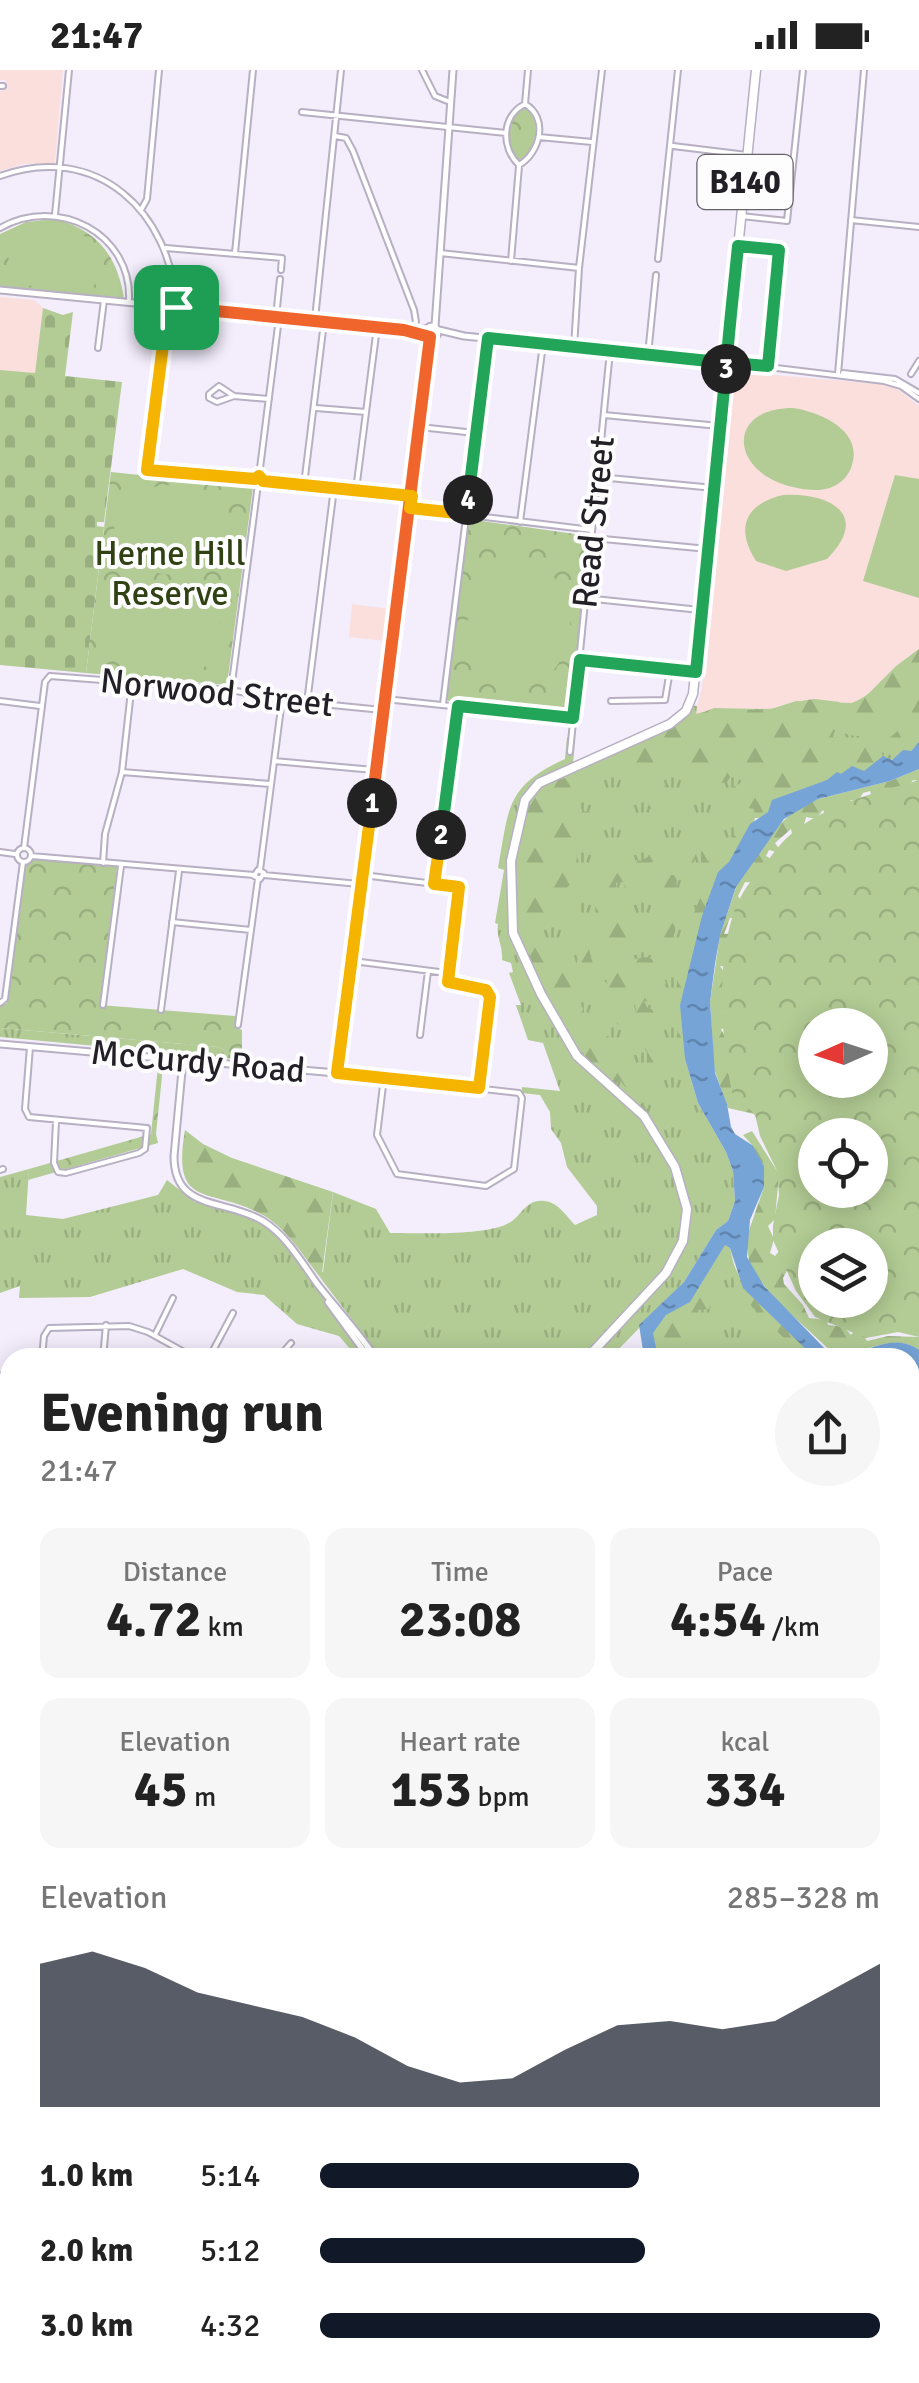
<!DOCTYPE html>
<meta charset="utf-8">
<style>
body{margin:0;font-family:Signika,sans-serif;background:#f6f6f6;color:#222;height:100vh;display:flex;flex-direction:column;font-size:38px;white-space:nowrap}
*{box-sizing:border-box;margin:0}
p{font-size:32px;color:#767676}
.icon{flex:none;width:55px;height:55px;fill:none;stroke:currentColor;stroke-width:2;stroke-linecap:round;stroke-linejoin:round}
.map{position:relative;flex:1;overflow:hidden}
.details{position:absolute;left:0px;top:1278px;width:920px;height:1038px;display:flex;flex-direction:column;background:#fff;border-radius:30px 30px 0 0;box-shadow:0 5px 25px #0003}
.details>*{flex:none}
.needle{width:65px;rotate:267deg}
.buttons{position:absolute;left:798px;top:938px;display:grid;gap:20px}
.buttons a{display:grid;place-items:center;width:90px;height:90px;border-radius:50%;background:#fff;box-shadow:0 5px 25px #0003;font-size:50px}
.pin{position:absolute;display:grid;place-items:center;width:85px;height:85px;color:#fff;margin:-42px;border-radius:20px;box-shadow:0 5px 15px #0006}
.km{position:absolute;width:50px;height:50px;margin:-25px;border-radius:50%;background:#222;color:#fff;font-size:28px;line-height:50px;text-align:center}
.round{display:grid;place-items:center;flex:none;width:105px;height:105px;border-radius:52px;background:#f6f6f6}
.overview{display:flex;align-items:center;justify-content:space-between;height:170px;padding:0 40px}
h1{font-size:55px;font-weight:700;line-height:75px}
.stats{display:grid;grid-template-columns:repeat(3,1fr);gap:15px;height:170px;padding:10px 40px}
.stats div{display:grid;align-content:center;border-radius:20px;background:#f6f6f6;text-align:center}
.stats b{font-size:50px;font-weight:700}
.stats small{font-size:28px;font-weight:400}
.stats p{font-size:28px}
.chart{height:280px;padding:20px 40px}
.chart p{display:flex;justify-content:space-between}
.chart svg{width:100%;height:180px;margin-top:10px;fill:#111827;opacity:.7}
ul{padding:0 40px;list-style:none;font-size:32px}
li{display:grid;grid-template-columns:160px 120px 1fr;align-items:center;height:75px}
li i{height:25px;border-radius:12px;background:#111827}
.status{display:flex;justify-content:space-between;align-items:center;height:70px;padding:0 50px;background:#fff;direction:ltr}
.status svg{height:28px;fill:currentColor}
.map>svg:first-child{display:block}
</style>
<div class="status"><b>21:47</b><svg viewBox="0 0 49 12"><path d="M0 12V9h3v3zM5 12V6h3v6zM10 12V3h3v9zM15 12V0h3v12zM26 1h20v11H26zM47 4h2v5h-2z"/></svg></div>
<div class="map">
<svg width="919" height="2313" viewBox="0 0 919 2313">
<defs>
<pattern id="grass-tufts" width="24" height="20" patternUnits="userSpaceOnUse" patternTransform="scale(2.5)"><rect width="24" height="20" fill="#b3cc95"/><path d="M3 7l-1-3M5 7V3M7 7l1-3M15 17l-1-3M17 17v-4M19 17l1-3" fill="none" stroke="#9aaf80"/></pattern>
<pattern id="forest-firs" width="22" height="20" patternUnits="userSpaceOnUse" patternTransform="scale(2.5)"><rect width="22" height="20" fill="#b3cc95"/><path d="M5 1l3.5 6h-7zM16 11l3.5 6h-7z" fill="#9aaf80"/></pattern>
<pattern id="cemetery-stones" width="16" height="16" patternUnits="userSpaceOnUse" patternTransform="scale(2.5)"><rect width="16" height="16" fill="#b3cc95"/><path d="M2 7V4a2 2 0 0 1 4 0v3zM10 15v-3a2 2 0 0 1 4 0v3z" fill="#9aaf80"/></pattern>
<pattern id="park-crowns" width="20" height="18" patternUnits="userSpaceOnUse" patternTransform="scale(2.5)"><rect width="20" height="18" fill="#b3cc95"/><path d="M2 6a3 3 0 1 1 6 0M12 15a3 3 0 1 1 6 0" fill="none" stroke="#9aaf80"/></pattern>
<pattern id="water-ripples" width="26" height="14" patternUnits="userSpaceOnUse" patternTransform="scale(2.5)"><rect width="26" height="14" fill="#76a4d7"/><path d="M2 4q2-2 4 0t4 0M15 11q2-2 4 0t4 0" fill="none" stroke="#6085ae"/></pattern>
</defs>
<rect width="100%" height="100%" fill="#f3edfc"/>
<path fill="#eee3fd" d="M917,1686V1795L910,1860V1688Z"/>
<path fill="#fadfdd" d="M0,0H63L55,93L24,94L0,101V21L7,19L5,10H0Z
M0,227L34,230L43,238L35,304L0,300Z
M739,302L880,314L895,317L919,336V579L896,596L864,628L852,633L796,631L771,639L715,638L695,645L702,618L733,309Z
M352,534L390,539L386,571L349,567Z"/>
<path fill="url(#grass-tufts)" d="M919,579V672L896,688L755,748L685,990L698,1033L726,1082L733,1101L735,1131L728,1151L716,1160L684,1212L611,1287H380L316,1202H323L333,1122L376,1139L390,1163C420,1163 482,1166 507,1154C522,1147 525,1128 545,1131C559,1133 566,1146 575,1155L597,1145V1136L567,1097L561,1073L551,1059L550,1042L540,1025L522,1023V1017L560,1021L543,973L528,970L516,935H521L509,903L513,902L511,893L502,890C503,875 496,868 498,854L495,853L504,800L498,798C509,739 505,716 565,689L567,667L575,668L573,696L658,661L689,635L697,636L696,645L714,638L771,639L796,631L852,633L864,628L896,596Z
M0,958L218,977L237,986L236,989L0,967Z
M29,1099L26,1145L63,1149L158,1125L167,1110L195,1132L238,1142L269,1159L287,1177L365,1282L357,1287L339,1266L297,1254L264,1225L237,1222L183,1199L90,1227L19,1228L20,1216L0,1223V1107Z
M733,1192C744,1225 790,1263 815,1287H658L666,1245Z
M918,1679L919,1930L917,1953H910V1860L917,1795V1687L910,1688V1681Z
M910,2166L919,2167V2313H782L730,2308V2305H910Z"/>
<path fill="url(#forest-firs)" d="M919,579V672L911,681L896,688L883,674L904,655L916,634L910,627C901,649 868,675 844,663V651L852,633C877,623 897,595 919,579Z
M815,629L840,632L822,653L823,664L827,665L829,657L835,660L833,667L843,669L847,675L868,672L879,676L883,686L864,701L848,699L841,704L836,702L827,710L786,724L763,748H755L754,739L739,736L750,719L745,717L735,723L732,718L752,706L732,704L727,712C717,715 707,712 700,704L688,706L684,686L653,700L655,710L666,715L650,739L640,700L629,697L614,703L572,706L576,699L633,682L636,677C657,671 671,653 690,646C717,636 740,642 768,639C784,638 798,630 815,629Z
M919,699V711L913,710L907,718L872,727L870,721L863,723L858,732L851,730L848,739L827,748L823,740L816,749L806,747L802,763L793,767L791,759L775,773L783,784L769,780L766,786L776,792L756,813L745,812L738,826L742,832L738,848H730L724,864L738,863L728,897L720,896L729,909L728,937L722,942L728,946L726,958L721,959L743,1002L757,1048L754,1044L728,1038L714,999L710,932L720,865L738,812L777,757L795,740L818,729L890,711Z
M565,708L571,717L567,721L569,730L564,735L575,734L584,741L595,744L578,771L575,809L559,826L540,825L548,837L541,855L534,856L528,852L526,857L532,865L526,872L518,867C509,826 512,713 565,708Z
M745,751L750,754L729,792L718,802L709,824L680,935L685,989L696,1028L689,1023L675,1035L678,1022L686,1017L675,946L677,911L688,857L714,795L737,762L736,752Z
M700,759L709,761L698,773L693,797L696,802L701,795V782L714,765L719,770L683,844V816L689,812L672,775L684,768L692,777Z
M662,778L669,781L662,788L641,796C649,806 665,805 677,805L675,862L671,870L675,874L671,887L663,889C644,864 678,843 657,813L653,816L656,842L652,839V829L645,828L637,820L632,831L626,825L624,812L616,813L617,843L645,863L644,879L618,869L615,876L636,889L647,887L664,895L662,905L666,913L662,920L654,919L660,924V935L644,931L648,939H662L665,949L652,957C635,950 632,936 638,920L622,895L617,898L632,913L628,919L631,935L625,939V946L631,943L636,946L635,954L646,966L652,961L663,965L660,980L664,994L660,996L647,993V982L628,954L621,957L613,950L604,949L596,919L576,900L579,878L572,867V835L576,830L577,815L584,821L580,841L590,855C585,877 592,902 609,915L606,903L611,899L599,891L595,836L601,834V807L608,796L617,798L624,788L641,791Z
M538,876L572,895V902L583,927L580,934L584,940L582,952L594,956L607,955L609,965L599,971L606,994L613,992L615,999L624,1004L626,1000L621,996L624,991L628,990L639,1002L637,1007L648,1010L645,1017L648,1022L638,1026L648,1042H644L620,1010L615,1015C570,978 555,940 529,889L533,877Z
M185,1060L203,1074L232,1088L333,1122L322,1203L316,1202C300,1181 285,1157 261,1144C210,1116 171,1141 185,1060Z
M752,1061L779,1104L775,1149L768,1156L774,1169L770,1183L775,1186L780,1180L789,1197L783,1208L784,1214L803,1235L809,1248L827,1250L828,1255L844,1257L851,1265L854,1261L862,1263L867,1271L888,1266L919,1267V1280C892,1261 862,1286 835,1285L778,1232L750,1199L746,1169L764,1117L752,1075L743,1065Z
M725,1174L730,1178L736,1203L731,1201L720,1207L715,1220L718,1229L728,1236L729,1244H724L713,1230L709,1239L698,1240L689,1251L694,1287H658L652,1263L666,1245L690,1232Z
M737,1204L743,1218L815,1287L767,1285L764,1265L771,1266L784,1286L797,1281L738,1223L733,1208Z
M919,1400V1433L913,1434L914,1446L919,1450V1657L914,1633L910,1632V1570L913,1569L910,1403Z"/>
<path fill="url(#cemetery-stones)" d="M43,238L63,245L73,242L65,306L122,312L104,452H97V456L104,457L86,603L0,595V300L35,303Z"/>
<path fill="url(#park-crowns)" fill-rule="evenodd" d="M526,38C542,53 536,71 525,88L519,90C504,79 508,58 517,42Z
M55,149C98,160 117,186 124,228L0,216V164L26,152Z
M111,402L253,417L227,615L86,603Z
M468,449L589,466L570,642L450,632L446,629Z
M919,710V1267L898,1262L866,1268L815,1247L796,1221L773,1170V1155L779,1125L777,1101L760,1066L755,1044L733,1026C720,970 711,857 752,810L758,811C785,743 856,729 919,710ZM815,955H870V1010H815ZM815,1065H870V1120H815ZM815,1175H870V1230H815Z
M34,789L117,797L100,935L235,946V957L242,960V989L218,977L0,958V936L7,933L26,795Z
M158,996L163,997L156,1064L158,1073L28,1110L29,1099L151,1064Z"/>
<path fill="#b3cc95" d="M49,157L82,164L100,178V206L92,218C66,223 35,221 12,208C0,177 19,158 49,157Z
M793,338C820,342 863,360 852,395C849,405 842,413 832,417C820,422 806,420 793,417C730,403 725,338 793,338Z
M895,405L919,409V528L863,511Z
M160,415C191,415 235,427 234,465C234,476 232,486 223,493C209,505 189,507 172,505C136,502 114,488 114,449L134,426Z
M783,425C828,422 872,444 827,489L786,501L756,491C735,458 745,434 783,425Z
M519,492C596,498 580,621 514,618C451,615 451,499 519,492Z
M163,509L192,515L214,532L213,529L230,515L238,525L221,539L217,535L223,563L213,585L224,600L214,608L203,593C190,597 178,602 165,603C96,608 70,514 163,509Z"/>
<path fill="url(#water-ripples)" d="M919,672V699L890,711L818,729L784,749L736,817L720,865L715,894L710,932L715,1003L727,1034L731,1057L735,1064L752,1075L764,1096V1117L750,1150L747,1187L764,1216L829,1283C856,1293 889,1258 919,1280V1308L910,1307V1288L814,1287L743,1218L730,1178L725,1175L690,1232L666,1245L653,1263L658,1287H644L639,1255L684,1212L716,1160L728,1151L735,1131L733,1101L726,1082L698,1033L685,989L680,935L702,846L718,802L729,792L750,754L768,742L772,730L827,710L837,702L841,704L852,696L864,701L883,686L892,690L903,680L911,681Z"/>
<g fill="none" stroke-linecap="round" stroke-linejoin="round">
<path stroke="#76a4d7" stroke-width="9" d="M910,1413L919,1411
M10,1463L3,1492L10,1520
M0,1633L3,1600L10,1574"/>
<g stroke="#b7afc2" stroke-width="8">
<path id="minor" d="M422,0L435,26L450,32
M0,16H3
M525,34C549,48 540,83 519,95C501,78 501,46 525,34Z
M525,34L528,0
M302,42L506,63
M335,66L346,68L353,81L414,240L416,252L411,258
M539,67L592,72
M673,76L747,85
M0,106C96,71 172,142 176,237
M141,140L147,129L159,0
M55,145L69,0
M741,146L787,151L803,0
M851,150L919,157
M0,158C57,125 133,163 129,232
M741,176L779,180L768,296
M166,178L282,188L281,200
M235,183L253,0
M440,183L579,198
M658,189L678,0
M511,191L519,96
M168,236L147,400L255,409
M276,247L280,209
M315,249L341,0
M574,277L579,198L602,0
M98,278L104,230
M648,285L656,205
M727,292L884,311L901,316L919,329
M843,303L895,309L919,323
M838,304L864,0
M911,304L919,291
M234,326L219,316L209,324V328L217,332L234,326L269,329
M316,338L366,342
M604,345L719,356
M420,357L475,363
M259,406L279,248
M260,407L262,412L257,414L255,409Z
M599,407L714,418
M263,411L412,426
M304,415L324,252
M356,420L377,257
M410,438L592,460
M520,452L543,274
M593,468L708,479
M585,528L700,540
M580,590L694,602
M231,620L258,414
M385,629L573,649
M0,631L40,636
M611,631L665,630L670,600
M307,633L334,418
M443,634L488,269
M570,682L610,281
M274,691L374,700
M122,702L270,714
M17 785a7 7 0 1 1 14 0a7 7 0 1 1-14 0Z
M24,778L45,612L50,606L231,620L282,630L382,640
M0,782L15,784
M31,786L254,805
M103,793L105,764L122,702L132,612
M258,800L264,803L260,809L254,806Z
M260,800L282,630
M264,805L359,814
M363,805L459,817L447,908L451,915L484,919L490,924L479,1018
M434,814L458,635
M172,852L251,860
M353,891L447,903
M0,933L5,929L23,792
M103,935L121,796
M161,940L179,801
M238,955L258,809
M420,965L428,901
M30,977L25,1039L29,1047L147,1058L145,1079L139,1083L66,1103L58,1102L54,1093L56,1051
M337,1003L352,1004L519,1023L522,1028L514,1099L486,1116L397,1104L377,1065L384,1007
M0,1100L3,1099
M155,1265L173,1228
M42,1288L44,1266L49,1258L129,1256L148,1262L195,1288
M103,1288L106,1255
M209,1288L233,1243
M278,1288L291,1273
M910,1679L919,1676
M910,1952L919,1863
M910,2015L919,2009
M0,2230L10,2231
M201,2305L210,2313
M620,2313L621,2305"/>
</g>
<g stroke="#b7afc2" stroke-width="9">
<path id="tertiary" d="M0,220L404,259H427
M426 262a6 6 0 1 1 12 0a6 6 0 1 1-12 0Z
M435,256L453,0
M439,260L464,266L727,292
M183,990L337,1003L429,267
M0,1306L10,1310"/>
</g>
<g stroke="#b7afc2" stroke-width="9">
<path id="secondary" d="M0,974L183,990L174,1086C174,1142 225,1128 263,1151C287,1166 302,1193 318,1215C337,1239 358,1262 376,1288
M328,1232L369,1288"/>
</g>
<g stroke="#b7afc2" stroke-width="11">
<path id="primary" d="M587,1288L666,1203L683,1171L687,1139L675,1097L644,1046L577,986L541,924L513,863L511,791L525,730L539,713L670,654L686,641L693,624L756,0
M589,2313L590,2305
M596,2313L597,2305"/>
</g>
<g stroke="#b7afc2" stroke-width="12">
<path id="motorway" d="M0,1870L10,1897
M0,1911L10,1940
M236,2305L245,2313
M266,2305L276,2313"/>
</g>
<use href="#minor" stroke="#fff" stroke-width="4"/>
<use href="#tertiary" stroke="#fff" stroke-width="5"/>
<use href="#secondary" stroke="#fff" stroke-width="5"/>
<use href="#primary" stroke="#fff" stroke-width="8"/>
<use href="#motorway" stroke="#fff" stroke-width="9"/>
</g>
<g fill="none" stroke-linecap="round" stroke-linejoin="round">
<g stroke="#fff" stroke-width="20">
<path id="split-1" d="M176,237L404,260L430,267L372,733"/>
</g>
<g stroke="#fff" stroke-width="20">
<path id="split-2" d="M372,733L337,1003L479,1018L490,927L486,920L448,912L459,817L434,814L441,765"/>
</g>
<g stroke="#fff" stroke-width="20">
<path id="split-3" d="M441,765L458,636L573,648L580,590L696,602L726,299"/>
</g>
<g stroke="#fff" stroke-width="20">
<path id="split-4" d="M468,430L488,268L699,290L768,296L779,180L738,176C734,217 729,258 726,299"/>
</g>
<g stroke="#fff" stroke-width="20">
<path id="split-5" d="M176,237L168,236L147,400L255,409L259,406L263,411L412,426L410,438L466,444L468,430"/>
</g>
<use href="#split-1" stroke="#f0652b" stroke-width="12"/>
<use href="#split-2" stroke="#f5b400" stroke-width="12"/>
<use href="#split-3" stroke="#22a559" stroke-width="12"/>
<use href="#split-4" stroke="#22a559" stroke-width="12"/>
<use href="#split-5" stroke="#f5b400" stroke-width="12"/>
</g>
<g text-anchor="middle" stroke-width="8" stroke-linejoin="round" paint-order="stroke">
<rect fill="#fdfdfd" stroke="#646266" stroke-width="2.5" x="697.5" y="85" width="95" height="54" rx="8"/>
<g font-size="32" font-weight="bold" fill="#221f26">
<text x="745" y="123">B140</text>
</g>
<g font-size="35" fill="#221f26" stroke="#fdfdfd">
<text transform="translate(593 452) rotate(-84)" y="12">Read Street</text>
<text transform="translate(217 622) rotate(6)" y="12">Norwood Street</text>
<text transform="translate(198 991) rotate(5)" y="12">McCurdy Road</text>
</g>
<g font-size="35" fill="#304114" stroke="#fdfdfd">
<text x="170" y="495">Herne Hill<tspan x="170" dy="40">Reserve</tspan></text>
</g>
</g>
</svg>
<div class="buttons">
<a><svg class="needle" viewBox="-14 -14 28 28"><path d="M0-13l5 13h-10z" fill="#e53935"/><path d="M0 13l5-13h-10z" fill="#767676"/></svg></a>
<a><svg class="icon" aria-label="locate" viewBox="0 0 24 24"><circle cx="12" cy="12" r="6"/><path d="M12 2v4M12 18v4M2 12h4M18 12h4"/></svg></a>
<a><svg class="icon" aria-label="layers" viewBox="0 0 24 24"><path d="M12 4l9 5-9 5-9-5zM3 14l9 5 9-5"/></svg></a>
</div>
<div class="pin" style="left:176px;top:237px;background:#1e9e55"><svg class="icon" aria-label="arrive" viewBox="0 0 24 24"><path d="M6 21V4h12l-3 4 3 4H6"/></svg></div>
<b class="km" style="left:372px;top:733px">1</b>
<b class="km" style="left:441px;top:765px">2</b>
<b class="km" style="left:726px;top:299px">3</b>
<b class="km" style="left:468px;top:430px">4</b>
<section class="details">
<div class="overview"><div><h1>Evening run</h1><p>21:47</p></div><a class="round"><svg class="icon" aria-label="share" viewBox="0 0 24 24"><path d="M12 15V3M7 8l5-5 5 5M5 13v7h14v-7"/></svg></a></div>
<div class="stats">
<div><p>Distance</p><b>4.72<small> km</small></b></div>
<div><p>Time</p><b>23:08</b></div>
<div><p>Pace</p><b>4:54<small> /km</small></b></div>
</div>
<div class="stats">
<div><p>Elevation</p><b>45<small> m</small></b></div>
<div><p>Heart rate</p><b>153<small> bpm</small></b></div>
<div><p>kcal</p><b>334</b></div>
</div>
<div class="chart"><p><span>Elevation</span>285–328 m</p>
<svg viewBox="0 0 160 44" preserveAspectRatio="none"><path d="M0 44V9L10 6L20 10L30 16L40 19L50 22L60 27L70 34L80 38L90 37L100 30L110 24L120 23L130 25L140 23L150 16L160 9V44z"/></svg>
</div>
<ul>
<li><b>1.0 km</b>5:14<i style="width:57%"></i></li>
<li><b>2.0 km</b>5:12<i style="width:58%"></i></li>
<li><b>3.0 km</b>4:32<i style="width:100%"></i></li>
</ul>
</section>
</div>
